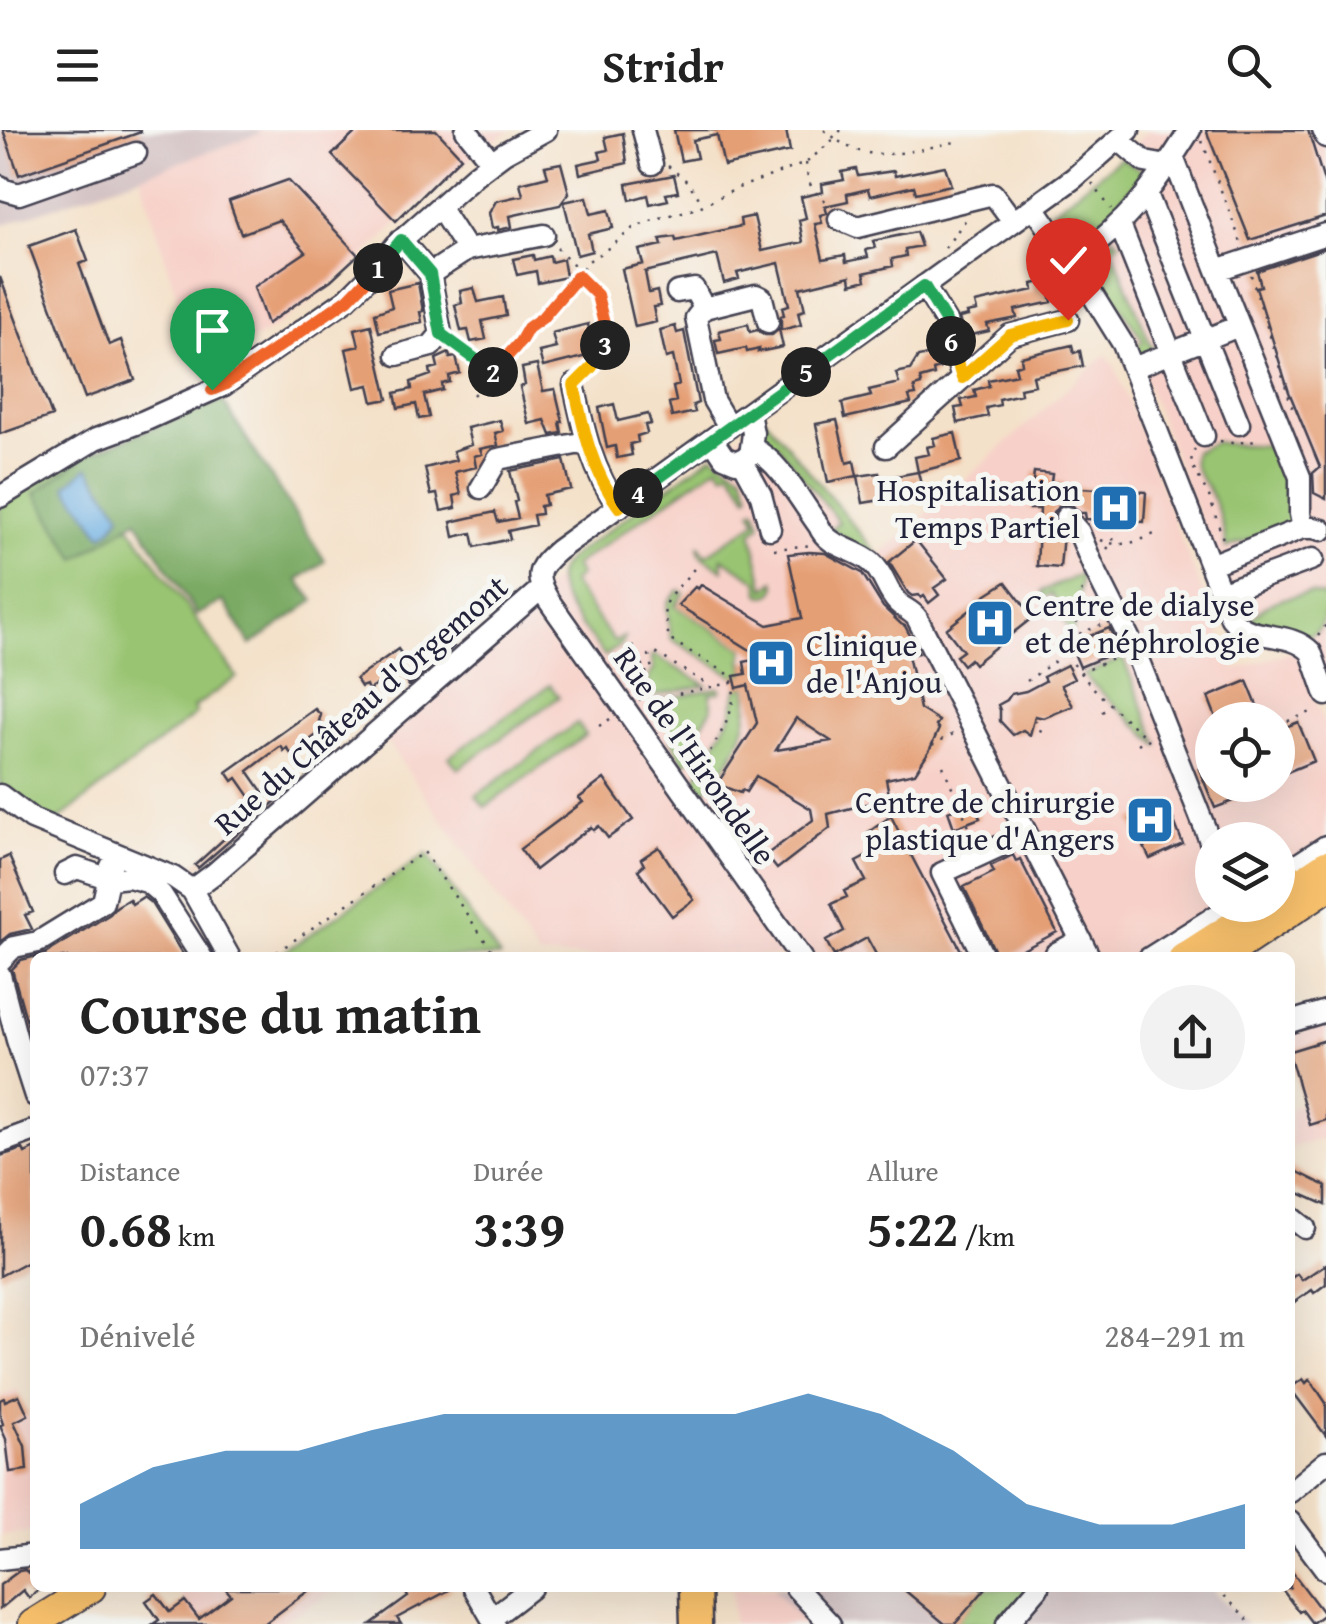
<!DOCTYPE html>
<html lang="fr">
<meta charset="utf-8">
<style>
body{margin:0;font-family:"Gentium Book Plus",serif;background:#f2f2f2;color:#222;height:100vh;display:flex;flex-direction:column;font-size:38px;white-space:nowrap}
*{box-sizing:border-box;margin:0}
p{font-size:32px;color:#767676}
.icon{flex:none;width:55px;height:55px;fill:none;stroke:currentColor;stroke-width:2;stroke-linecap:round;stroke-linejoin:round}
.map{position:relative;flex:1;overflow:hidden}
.panel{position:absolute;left:30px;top:822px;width:1265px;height:640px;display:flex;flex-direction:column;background:#fff;border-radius:15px;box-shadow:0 10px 40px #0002}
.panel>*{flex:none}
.buttons{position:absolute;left:1195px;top:572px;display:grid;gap:20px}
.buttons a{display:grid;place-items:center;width:100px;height:100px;border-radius:50%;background:#fff;box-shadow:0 10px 40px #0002;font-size:50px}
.pin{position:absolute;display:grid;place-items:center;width:85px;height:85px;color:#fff;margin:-102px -42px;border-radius:50% 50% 50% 0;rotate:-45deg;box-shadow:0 0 10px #0007}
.pin .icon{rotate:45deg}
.km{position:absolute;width:50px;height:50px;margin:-25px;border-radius:50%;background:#222;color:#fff;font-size:28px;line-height:50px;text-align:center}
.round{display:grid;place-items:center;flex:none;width:105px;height:105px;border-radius:52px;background:#f2f2f2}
.headline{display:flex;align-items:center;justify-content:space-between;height:170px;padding:0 50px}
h1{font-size:55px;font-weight:600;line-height:75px}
.metrics{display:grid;grid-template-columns:repeat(3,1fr);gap:15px;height:170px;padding:10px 50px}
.metrics div{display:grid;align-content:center}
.metrics b{font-size:50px;font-weight:600}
.metrics small{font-size:28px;font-weight:400}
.metrics p{font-size:28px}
.chart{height:280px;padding:20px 50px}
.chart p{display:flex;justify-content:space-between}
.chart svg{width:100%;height:180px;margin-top:10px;fill:#1f6fb2;opacity:.7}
header{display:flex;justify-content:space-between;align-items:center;height:130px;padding:0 50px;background:#fff;font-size:45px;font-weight:600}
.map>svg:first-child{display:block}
</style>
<header><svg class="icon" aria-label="menu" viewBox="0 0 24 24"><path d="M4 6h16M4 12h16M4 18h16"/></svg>Stridr<svg class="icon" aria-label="search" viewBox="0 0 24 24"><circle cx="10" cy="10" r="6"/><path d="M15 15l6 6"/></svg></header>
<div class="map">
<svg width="1326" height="1494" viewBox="0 0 1326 1494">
<rect width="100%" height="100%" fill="#f6f6f2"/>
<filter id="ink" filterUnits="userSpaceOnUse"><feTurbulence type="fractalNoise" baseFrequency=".01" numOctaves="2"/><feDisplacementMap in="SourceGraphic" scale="20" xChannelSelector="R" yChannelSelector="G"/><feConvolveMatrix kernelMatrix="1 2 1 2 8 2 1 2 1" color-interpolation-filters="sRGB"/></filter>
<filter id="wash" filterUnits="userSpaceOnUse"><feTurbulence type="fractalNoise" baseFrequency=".0048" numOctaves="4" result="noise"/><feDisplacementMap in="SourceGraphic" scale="40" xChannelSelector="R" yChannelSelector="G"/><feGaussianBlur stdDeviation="2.25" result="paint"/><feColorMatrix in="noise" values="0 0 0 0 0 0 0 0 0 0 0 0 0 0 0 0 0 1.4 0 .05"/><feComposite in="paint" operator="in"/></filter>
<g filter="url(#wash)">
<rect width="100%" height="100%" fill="#f4e1c9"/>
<path fill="#f7d1c9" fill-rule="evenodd" d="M258,0H511L481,19L401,90L353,137L277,196L200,242L140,45L258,4Z
M1148,0H1326V554L1310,510L1240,494L1127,205L1051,82L1119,30Z
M1106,224L1115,237L1181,410L1235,540L1293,521L1299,526L1326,599V708L1278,739V710H1212V775H1220L1133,827H539L382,605L504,492L558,447L567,430L765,288L879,426ZM1212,590H1278V655H1212Z
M1326,895V1008L1290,1018V977L1304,974L1290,927V906Z
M17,1260L35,1299V1402L0,1406V1267Z
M175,1458H338L278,1494H202Z
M732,1458H772L805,1494H733Z"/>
<path fill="#d2bfc1" d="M0,0H258L259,4L0,96Z
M772,1458H1210L1247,1494H805Z"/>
<path fill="#99c471" stroke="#5e7356" stroke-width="2.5" d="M1121,28L1152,46L1147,56L1138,50L1115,78L1090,101L1096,109L1081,114L1069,111L1051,82Z
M1114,107L1120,113L1112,118L1152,218L1161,214L1163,218L1138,226L1134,216L1143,212L1138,203L1102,149L1094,153C1084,132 1099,120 1114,107Z
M765,288L879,426L875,428L831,399L839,392L777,314L769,319C761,309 761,300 765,288Z
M1216,312C1238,317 1259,313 1281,317L1288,330L1296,394L1226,418C1225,399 1217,374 1207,357C1199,345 1190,337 1194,322Z
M713,325L743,344L750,363L748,366L732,342L728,341L724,344L718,336L574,436L580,445L572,453L614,512L624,507L622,514L605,526C592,509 559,473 558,452C557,443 561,437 567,430Z
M80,326L237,547L193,578L196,584L56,692L19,670L0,655V376Z
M755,379L761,394L752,403L765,459L775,451C779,461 771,465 763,466L760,464L758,451L722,428L723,440L701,426L698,418L699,416L706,425L757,391L751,381Z
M1082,444L1073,502L1070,503L1052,464L1043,468L1042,461Z
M679,460L684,463L675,476L744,519L742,531L745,544L734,546L671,509L667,477L668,472Z
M1311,463L1326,467C1326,485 1326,500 1307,507L1248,494C1267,468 1282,469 1311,463Z
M654,525L706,555L648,567L649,546L654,540L651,526Z
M1123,528L1159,616L1083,545Z
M550,555L559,567L458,639L449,627Z
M746,556C755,596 730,636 702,663L695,653L698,644L732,583L737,558Z
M716,558H720V562L710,563L712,578L687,619L696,620L693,627L684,634L670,606L673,602L652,572Z
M577,593L586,605L485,677L476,666Z
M427,724L500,827H277Z
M985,1458H1030L999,1494H955Z"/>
<path fill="#7aaa63" stroke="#4e664f" stroke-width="2.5" d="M222,270L325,431L298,450L314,471L251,515L223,471L197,485L137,390L76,429L35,363L88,324Z"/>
<path fill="#6dafe2" stroke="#48688e" stroke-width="2.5" d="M88,337L121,384L112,398L102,405L66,356Z"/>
<g id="blocks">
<path fill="#e59f74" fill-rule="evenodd" d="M3,0H140L141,2L19,45Z
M358,0H436L461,27L396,91L332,25Z
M674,0H786L790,21L724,36L717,5L693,10L697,28L681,31Z
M1206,0H1308L1326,58V86L1250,110Z
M623,3L627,33L580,44L578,34L601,29L599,22L608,20L605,7Z
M561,33L569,63L560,75L510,86L512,97L498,100V97L492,98L489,83L496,71L523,65L520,53L548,46L545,36Z
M945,36L951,55L916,63L914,56L870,66L868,59L847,64L848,71L825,76L827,83L820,85L822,93L815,94L823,129L845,125L846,132L868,127L866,120L875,118L873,111L916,102L921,116L905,119L906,126L892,129L893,136L864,143L866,150L851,154L850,146L800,158L805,180L798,182L801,195L781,200V186L784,185L782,177L789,175L779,133L737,143L739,149L724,153L717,125L645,142L649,163L657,161L660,176L653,177L656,192L635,197L622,139L643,134L639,120L662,115L660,109L675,107L676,111L741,96L740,89L754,86L762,121L803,112L799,90L806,88L801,67L823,62L822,54L844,50L842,42L856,39L858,46L894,41L895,46Z
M674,45L678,62L666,64L668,70L650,74L648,65L630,70L627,54Z
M288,50L358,125L331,150L267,194L254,157L306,122L279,90L241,104L229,71Z
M587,67L591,84L609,80L613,98L588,104L592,121L577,125L564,72Z
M76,99L88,131L79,134L109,215L121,210L135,250L85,268L29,116Z
M1326,118V369L1314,363L1313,343L1320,337L1289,262L1256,157L1261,156L1257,141Z
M533,125L534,130L550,126L551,132L563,129L566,147L538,153L536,141L517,145L513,129Z
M0,147L52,286L0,304Z
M1047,151L1052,172L1015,180L1017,188L987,194L989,201L967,206L965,199H962L959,188L968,186L967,183L977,181L975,173L1034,160L1033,154Z
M418,153L423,181L420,182L422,192L379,202L375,183L392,177L388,160Z
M474,158L478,172L503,167L506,186L482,191L486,209L471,212L468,200L461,201L455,175L462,173L460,161Z
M230,173L243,210L233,217L218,177Z
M588,194L592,214L585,216L587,226L543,237L539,222L556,218L552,203Z
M748,194L750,202L757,200L765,205H772L779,199L783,217L758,222L759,219L747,222L746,218L718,224L715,210L721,209L719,201Z
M371,195L388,269L373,272L369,255L355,258L346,219L359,216L355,199Z
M675,196L677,203L684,201L698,273L693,275L695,282L672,287L669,273L676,271L673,257L679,255L673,226L666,228L660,200Z
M1072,215L1074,223L1080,221L1083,236L1033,246L1035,255L1020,258L1021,264L999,269L1000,275L986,278L988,286L958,293L955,278L963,277L961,270L976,267L974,260L989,256L988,250L1017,244L1015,236L1022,234L1021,227Z
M449,223L450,228L456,227L460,243L449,246L450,252L442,254L443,260L424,265L429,287L419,289L416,274L398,278L395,263L412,259L411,252L431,245L430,239L438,237L436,229Z
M937,223L940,238L933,240L934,245L920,249L921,255L914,257L916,265L909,266L911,273L845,288L842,273L871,266L869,260L899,253L896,243L910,240L918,227Z
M537,235L543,261L555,259L563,292H560L562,303L551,305L545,290L529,294L520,257L525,255L522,238Z
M614,274L618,291L648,284L651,294L645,295L647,303L637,306L638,312L630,314L632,325L617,328L615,316L607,318L599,278Z
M500,290L503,301L495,303L498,315L480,319L482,324L474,326L476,337L455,342L461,364L454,366L456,378L441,381L437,364L431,365L425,338L456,330L453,321L471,315L467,298Z
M837,290L847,333L854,331L857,346L828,352L816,294Z
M955,303L961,331L918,342L915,327L929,324L927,317L935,315L933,308Z
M564,330L571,359L544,365L546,375L540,376L541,384L533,385L535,395L508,401L510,409L475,417L472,403L454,407L451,392L495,382L498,392L518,388L514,372L517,371L510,341Z
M918,342L923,363L863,373L858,346L879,343L880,349Z
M1034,342L1052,344L1051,352L1065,353V357L1146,362L1144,392L1086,389L1085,383H1080L1071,374H1062L1053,382L1052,389L1063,404L1060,438L1037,436L1040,379H1030Z
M916,410L947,449L934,458L939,465L929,473L924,466L921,468L919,465L912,466L908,463L889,432Z
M809,422L825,423L862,443L883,477L901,494L905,496L919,523L908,525L920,579L939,591L936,596L939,599L929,621L915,643L886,649L889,664L877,667L878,671L828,684L830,698L777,739L766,725L813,690L811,679L756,646L746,662L742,660L740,663L717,654L757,593L748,555L737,558L734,546L746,544L744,532L763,528L678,475L695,457L698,459L701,455L768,495L802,488L788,424ZM796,588L831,611L776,620Z
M1006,452L1033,487L974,534L970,529L963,535L956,526L963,521L946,499L978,474L976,471Z
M1109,498L1120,520L1080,537L1070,514Z
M442,516L453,517L409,556L401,544L390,552L387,549L368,560L366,555L361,557L356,549L398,519L412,539Z
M1067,535L1074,549L1061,555L1073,576L1044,588L1035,586L1030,605L1023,600L1013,605L1000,591V580L998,575L1007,570L1011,564L1026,561L1045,551L1043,547Z
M1247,551L1263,590H1217L1208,567Z
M315,579L321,585L319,591L326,598L291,624L287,618L284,621L281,616L248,641L264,664L271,658L274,661L283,653L292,657L198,738L195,735L258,678L237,648L233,651L227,642Z
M1298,592L1314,631L1280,645L1278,639V600Z
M1212,634V655L1272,656L1215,678L1199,639Z
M604,649L633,690L608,708L599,696L594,700L591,697L535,740L520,719L583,672L579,668Z
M973,671L980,688L954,698L948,681Z
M1168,676L1183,714L1150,729L1131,690Z
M891,686L902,708L965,828H878L867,808L834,826L826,811L844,801L831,774L847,767L844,761L866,751L856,732L875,722L866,704Z
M659,717L694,770L672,786L638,740L644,735L641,729Z
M1013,725L1016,731L1020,729L1057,802L1007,828H998L964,757L994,742L991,736Z
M9,726L33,782L25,785L32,799L10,804L0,812V730Z
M143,767L151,773L185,828H35V921L12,839L21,830L45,824L110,784L116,777L129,769L132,774Z
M1326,910V990L1310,995L1290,927V921Z
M35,1018V1127L0,1146V1026L23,1019L25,1023Z
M1290,1038L1326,1056V1075L1290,1059Z
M1326,1134V1154L1314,1163L1312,1160L1290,1175V1149L1297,1144L1302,1150Z
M1303,1249L1306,1253L1310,1249L1326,1273V1306L1290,1258Z
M19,1265L28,1285L14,1292L25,1316L27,1340L10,1342L6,1309L0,1296L3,1294L0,1285V1270L4,1268L5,1271Z
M1290,1439L1324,1484L1312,1493L1302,1480L1299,1482L1281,1458H1290Z
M25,1440L35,1449V1458L39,1460L29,1468L23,1460L0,1479V1455L19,1441Z
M225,1458H312L264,1494H153L159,1490L146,1471L156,1464L170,1482L185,1471L199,1489L231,1465Z
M403,1458H453L397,1488L401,1494H371L408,1467Z
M902,1458H986L955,1494H945Z"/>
</g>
</g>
<g filter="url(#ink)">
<use href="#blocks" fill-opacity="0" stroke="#423f50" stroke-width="2.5"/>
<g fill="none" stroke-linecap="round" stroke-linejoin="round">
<g stroke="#423f50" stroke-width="25">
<path id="minor" d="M466,0L492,32
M643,0L652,34
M1323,0L1326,7
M1119,10L1145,32L1167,36
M1173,27L1217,140L1326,104
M0,56L2,59L19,64L136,23
M1147,64L1239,294
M1034,77L1072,132L1123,214L1231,488C1251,513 1289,499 1311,522L1326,565
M839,89L858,97L993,64L1013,91
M1120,95L1204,306
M467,120L544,105
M1072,132C1129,92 1153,59 1190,0
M1217,140L1300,347V384L1303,398
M430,144L467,120L439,77
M924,156L946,192L962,248
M677,162L694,159L704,178L756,165L762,168L768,192
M704,178L696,188L713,270L729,297
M397,225L431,216L441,204L430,144L401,110
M1133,238L1239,196
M574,255C583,297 592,342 619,377
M712,309L724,327L736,332L750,325L753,303L749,283
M886,317L1010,205L1068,190
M752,318C778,329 802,373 819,396C827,417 854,418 871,432C884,443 886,461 898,473C904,479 911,480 917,488L1090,828
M742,330L761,365L770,399
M481,358L498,329L586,312
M0,367L96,309L144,291L224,255L347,169L376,140L396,115L476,44L504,23L546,0
M1066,387L1079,402L1093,436L1132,514L1212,716
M1210,435L1303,398H1314L1322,400
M1221,463L1313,429
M0,665L32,689L173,747L192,760L230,828
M65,744L77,738L110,749L129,747L147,752L161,764L202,828
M1278,747L1326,716
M192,760L215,743L542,458
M801,828L549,471C534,446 536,439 558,420L1074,48L1129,0
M984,828L942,743L1026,704
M1058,828L1056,823L1081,810
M1149,828L1233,775
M0,831L14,817L38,812L103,772L111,736
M0,845L17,910L35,966
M1290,892L1326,881
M0,1013L35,1000
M1290,1086L1305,1098
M1290,1362L1326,1332
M1290,1392L1326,1440
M0,1429L35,1425
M474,1458L495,1494
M796,1458L830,1494
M492,1488L531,1458
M1007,1494L1038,1458"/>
</g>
<g stroke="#423f50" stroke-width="32">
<path id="major" d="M1278,767L1326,735
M1183,828L1265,775
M1221,828L1326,758
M33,1494L91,1458"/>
</g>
<g stroke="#423f50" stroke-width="35">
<path id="highway" d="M695,1458L696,1494"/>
</g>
<path stroke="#423f50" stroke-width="2.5" stroke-dasharray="2.5 8" stroke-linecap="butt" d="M824,0L835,8L841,0
M1202,11L1242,115
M806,33C808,57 812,61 831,75
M668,36L688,52L703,74
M1092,53L1111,79
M557,118L579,140
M945,118L967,88
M1251,145L1293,280
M578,147L597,165L604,194L605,216L585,244
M454,214L492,242
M473,265L520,213L528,198L542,187L565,161L587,132L613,115L633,98L656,89L697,78L738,58L806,33L835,8C870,38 920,18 961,11
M1220,311L1232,313L1259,311
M1195,319L1191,324L1192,335L1209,366L1224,412
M1101,410C1119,418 1136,413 1154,404
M774,419L813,415
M1107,419L1113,411L1115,388
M1101,495L1069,508C1068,511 1066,513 1066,515C1064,538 1135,597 1153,614
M1075,504L1083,453
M1318,506L1326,495
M632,516C644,530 648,549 646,567
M645,543L652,540L649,525L654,522L710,556
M1080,543L1119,526
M914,551L930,547
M1027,551L1066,523
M639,570L643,568L648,570L670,604
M648,570L736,552
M1102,582L1111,576
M1035,590L1043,605
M1278,595L1311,582
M599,596L610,589
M1138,614L1146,609
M932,615L957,602
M1197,627L1212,620
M943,636L975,711
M694,648C709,618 745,580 730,545L669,509L664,479L667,470L699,433
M1269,662L1271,665
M268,828L424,722L497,828
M1217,1458L1252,1494"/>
<use href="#minor" stroke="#fff" stroke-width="20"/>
<use href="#major" stroke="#f7c06c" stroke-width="28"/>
<use href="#highway" stroke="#f7c06c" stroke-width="30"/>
</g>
</g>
<g fill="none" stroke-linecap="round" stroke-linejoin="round" filter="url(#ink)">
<g stroke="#fff" stroke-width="20">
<path id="split-1" d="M212,260L224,255L348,169L378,138"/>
</g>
<g stroke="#fff" stroke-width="20">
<path id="split-2" d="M378,138L401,110L430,144L441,204L493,242"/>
</g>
<g stroke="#fff" stroke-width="20">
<path id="split-3" d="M493,242L520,212L528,198L542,188L578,146L597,165L604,194L605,215"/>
</g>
<g stroke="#fff" stroke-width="20">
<path id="split-4" d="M605,215L592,237L574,255C583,298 592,342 619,377L638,363"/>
</g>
<g stroke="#fff" stroke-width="20">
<path id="split-5" d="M638,363L806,242"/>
</g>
<g stroke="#fff" stroke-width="20">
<path id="split-6" d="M806,242L924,156L946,192L951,211"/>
</g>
<g stroke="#fff" stroke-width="20">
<path id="split-7" d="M951,211L962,248L1010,205L1068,190"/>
</g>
<use href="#split-1" stroke="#f0652b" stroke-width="12"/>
<use href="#split-2" stroke="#22a559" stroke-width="12"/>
<use href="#split-3" stroke="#f0652b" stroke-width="12"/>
<use href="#split-4" stroke="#f5b400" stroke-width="12"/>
<use href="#split-5" stroke="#22a559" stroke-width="12"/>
<use href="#split-6" stroke="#22a559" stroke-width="12"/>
<use href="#split-7" stroke="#f5b400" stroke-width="12"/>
</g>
<defs>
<g id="hospital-square" transform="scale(2.5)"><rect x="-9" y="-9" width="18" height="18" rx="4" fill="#1f6fb2" stroke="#f6f6f2"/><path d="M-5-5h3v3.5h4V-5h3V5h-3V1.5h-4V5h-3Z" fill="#fff"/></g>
</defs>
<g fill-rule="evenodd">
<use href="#hospital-square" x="1115" y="378"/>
<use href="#hospital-square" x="990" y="493"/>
<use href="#hospital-square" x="771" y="533"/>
<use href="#hospital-square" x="1150" y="690"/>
</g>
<g text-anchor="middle" stroke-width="10" stroke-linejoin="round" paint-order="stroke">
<g font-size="32" fill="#22223b" stroke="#f6f6f2" text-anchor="end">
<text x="1080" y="371">Hospitalisation<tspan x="1080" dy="37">Temps Partiel</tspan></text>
<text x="1025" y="486" text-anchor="start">Centre de dialyse<tspan x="1025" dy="37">et de néphrologie</tspan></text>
<text x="806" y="526" text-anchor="start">Clinique<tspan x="806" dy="37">de l'Anjou</tspan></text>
<text x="1115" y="683">Centre de chirurgie<tspan x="1115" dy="37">plastique d'Angers</tspan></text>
</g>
<g font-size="32" fill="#22223b" stroke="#f6f6f2">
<text transform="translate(361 575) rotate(-41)" y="11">Rue du Château d'Orgemont</text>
<text transform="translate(695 626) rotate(55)" y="11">Rue de l'Hirondelle</text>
</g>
</g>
</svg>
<div class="buttons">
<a><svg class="icon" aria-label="locate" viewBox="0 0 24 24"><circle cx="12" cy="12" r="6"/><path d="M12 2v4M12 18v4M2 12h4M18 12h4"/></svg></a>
<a><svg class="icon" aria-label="layers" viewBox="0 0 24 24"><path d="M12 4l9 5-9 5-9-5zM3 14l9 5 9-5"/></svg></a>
</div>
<div class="pin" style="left:212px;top:260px;background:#1e9e55"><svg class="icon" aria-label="arrive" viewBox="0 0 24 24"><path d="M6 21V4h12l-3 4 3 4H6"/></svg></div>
<div class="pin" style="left:1068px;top:190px;background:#d93025"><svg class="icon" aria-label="check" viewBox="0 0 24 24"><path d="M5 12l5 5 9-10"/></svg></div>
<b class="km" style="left:378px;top:138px">1</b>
<b class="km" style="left:493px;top:242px">2</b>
<b class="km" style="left:605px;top:215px">3</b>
<b class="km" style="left:638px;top:363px">4</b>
<b class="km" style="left:806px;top:242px">5</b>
<b class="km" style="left:951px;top:211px">6</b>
<section class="panel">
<div class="headline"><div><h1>Course du matin</h1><p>07:37</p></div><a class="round"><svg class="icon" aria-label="share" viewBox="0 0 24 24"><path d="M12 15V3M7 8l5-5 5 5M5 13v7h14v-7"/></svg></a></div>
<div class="metrics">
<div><p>Distance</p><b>0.68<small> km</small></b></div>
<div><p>Durée</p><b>3:39</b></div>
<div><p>Allure</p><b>5:22<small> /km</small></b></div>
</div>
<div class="chart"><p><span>Dénivelé</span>284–291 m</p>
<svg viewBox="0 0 160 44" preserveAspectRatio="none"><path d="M0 44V33L10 24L20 20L30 20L40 15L50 11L60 11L70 11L80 11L90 11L100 6L110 11L120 20L130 33L140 38L150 38L160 33V44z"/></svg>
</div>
</section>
</div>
